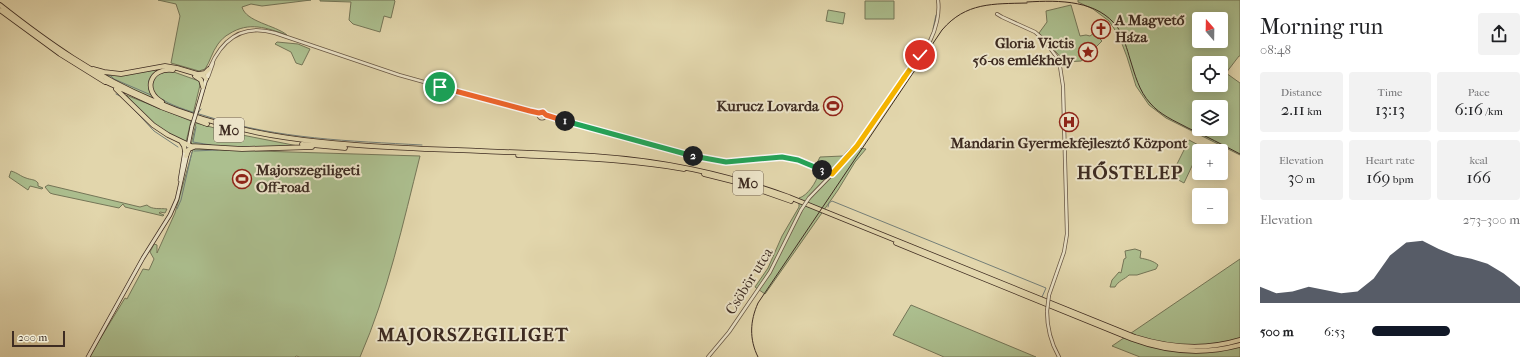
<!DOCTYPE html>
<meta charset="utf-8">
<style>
body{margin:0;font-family:"IM FELL French Canon",serif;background:#f2f2f2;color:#202124;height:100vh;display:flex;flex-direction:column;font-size:15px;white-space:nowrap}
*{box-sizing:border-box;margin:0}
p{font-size:13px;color:#757577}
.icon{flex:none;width:22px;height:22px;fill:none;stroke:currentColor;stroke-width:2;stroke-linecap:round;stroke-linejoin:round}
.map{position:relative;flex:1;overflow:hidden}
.panel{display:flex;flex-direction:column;background:#fff;width:300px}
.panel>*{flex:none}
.needle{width:26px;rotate:340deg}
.fabs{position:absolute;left:1192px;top:12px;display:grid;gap:8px}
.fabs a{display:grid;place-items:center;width:36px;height:36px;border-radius:4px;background:#fff;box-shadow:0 2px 10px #0003;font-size:20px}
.scale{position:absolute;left:12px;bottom:10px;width:53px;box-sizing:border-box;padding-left:4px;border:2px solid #3e2c22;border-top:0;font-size:11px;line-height:14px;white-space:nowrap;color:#3e2c22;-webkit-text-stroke:3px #ece4c9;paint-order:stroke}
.pin{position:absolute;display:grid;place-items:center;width:34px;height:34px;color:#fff;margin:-17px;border:2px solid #fff;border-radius:50%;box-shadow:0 1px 4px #0007}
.km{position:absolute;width:20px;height:20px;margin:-10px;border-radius:50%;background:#222;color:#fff;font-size:11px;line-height:20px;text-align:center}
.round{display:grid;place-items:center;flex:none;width:42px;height:42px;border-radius:4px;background:#f2f2f2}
.overview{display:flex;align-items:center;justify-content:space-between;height:68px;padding:0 20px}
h1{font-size:22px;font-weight:600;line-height:30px}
.metrics{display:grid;grid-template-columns:repeat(3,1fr);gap:6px;height:68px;padding:4px 20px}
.metrics div{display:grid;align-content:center;border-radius:4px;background:#f2f2f2;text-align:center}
.metrics b{font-size:17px;font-weight:600}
.metrics small{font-size:11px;font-weight:400}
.metrics p{font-size:11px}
.chart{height:112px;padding:8px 20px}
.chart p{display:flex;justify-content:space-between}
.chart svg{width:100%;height:72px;margin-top:4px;fill:#111827;opacity:.7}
ul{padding:0 20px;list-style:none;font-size:13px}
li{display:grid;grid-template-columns:64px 48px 1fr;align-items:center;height:30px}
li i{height:10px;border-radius:5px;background:#111827}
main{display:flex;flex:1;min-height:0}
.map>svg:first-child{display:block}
</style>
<main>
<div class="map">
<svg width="1240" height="357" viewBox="0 0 1240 357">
<rect width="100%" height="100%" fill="#e2d6ac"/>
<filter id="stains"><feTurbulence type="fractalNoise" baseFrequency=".005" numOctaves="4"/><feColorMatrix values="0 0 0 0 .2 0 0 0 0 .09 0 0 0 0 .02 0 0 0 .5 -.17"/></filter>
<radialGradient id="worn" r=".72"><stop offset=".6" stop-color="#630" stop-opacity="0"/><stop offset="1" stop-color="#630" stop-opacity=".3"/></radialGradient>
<path fill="#acbf8f" stroke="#757658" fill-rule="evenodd" d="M158,0H311L262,6L251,4L242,7C246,22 275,25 287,35C267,28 249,21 229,34C225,36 221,40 218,44C212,52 210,62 205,69L199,71L171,63L180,16L176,4Z
M320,0H394L395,1L391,18L384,16L380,32L353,24L349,20L351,2L320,1Z
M1078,0H1240V56H1239L1226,73L1240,83V155L1166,118L1149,105L1136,86L1127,57L1119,36L1109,21L1093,9L1078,2ZM1199,19H1221V41H1199ZM1199,63H1221V85H1199ZM1199,107H1221V129H1199Z
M865,1H894V19H865Z
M1071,5L1080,36L1086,35L1090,36L1094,33L1102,41L1094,49L1093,47L1084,48L1087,57L1081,61L1065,62L1039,33L1047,22L1046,11Z
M828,10L845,13L843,24L826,21Z
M277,42L298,44L310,49L302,65L296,63L291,52L275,44Z
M168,68L157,71L150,80L156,100L129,88L100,73L118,75Z
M171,71L199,81L200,85L193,114C183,110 169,107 160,100C145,87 152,72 171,71Z
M126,95L191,121L186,142L166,133L148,120Z
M196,123L237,134L298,146L249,148L191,145Z
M1189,140L1202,147L1199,151L1184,183L1171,176Z
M851,147L866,149L855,162L838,190L765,294L755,287L768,268L782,236L799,207V198C807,196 817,182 818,174L812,168L816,165L820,157L843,156Z
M193,149L420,156C403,223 388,293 360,357H300L296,356L295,357H89L125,298L127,299L128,297L143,269L149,270L154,259L150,252L154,244L157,245V253L175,213Z
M11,171C18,173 20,176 26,178C31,180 35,179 38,183V186L43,188L42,189L30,186L28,190L9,177Z
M48,185L140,207L147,205C152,210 160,208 167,209L165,213L160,212L159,213L164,215L163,216L125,207L123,204L119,208L53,194L50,193L45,187Z
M1135,249L1141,251L1140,258C1146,259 1154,261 1158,265L1156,269L1137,275H1129C1125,279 1118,281 1115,287H1110L1112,280L1119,272L1121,273L1124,259L1126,258L1125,251Z
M1240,259V357H1140L1112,346Z
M911,305L1036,357H944L893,335Z"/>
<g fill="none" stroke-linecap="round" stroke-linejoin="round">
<path stroke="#747f79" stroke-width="1" d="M933,29L936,15
M107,75L111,76L114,79L151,95
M149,80V90L153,98
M116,94L122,97
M163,100C177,108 193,112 209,117C278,139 350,141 422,145
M128,103L154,131L178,147
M198,113L201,109
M196,127L193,142L211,145
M194,151L218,150
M828,207L829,203L832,201L1046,288L1042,297
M177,209L181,200L192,152"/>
<g stroke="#675644" stroke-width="4">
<path id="tertiary" d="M997,14L1002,17L1035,32L1043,39L1059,60L1063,86L1067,234L1064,252L1049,295
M208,77L213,63
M206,78C217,45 237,22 275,33L399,75L539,114
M538.5 115a3.5 3.5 0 1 1 7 0a3.5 3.5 0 1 1-7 0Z
M545,116L699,158L730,161L771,157L789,158L807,163L832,174
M809,198L844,162L857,146L930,41C936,29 940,13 938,0
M1047,311C1047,328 1051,343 1059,357
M708,357L729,332L770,272L801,210"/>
</g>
<g stroke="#3e2c22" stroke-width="4.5">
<path id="secondary" d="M197,110L206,79
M188,146L192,126
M180,180L185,150
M88,357L143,258L170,215L177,199L187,155"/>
</g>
<g stroke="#3e2c22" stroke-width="5.5">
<path id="trunk" d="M0,5C47,42 96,77 152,100C244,140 328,144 427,149C483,151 538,153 594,156C664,161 723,173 789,197L1135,337C1170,348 1204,351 1240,340
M0,10L60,54L105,82
M93,69L104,72L121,74L165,66L177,68L204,76L206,79
M199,74L205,73L209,69
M195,76L201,80L203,87
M104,81L161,107L207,124
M116,89L153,125L168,135L191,146L242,149L312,147
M162,102C142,91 150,67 173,70
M182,143L184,146L185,151
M302,144L345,148
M518,155C573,158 629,159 684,169
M186,156L189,149L194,147
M704,174L740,183L791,201
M896,243L1132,339C1167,352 1203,355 1240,345"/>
</g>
<use href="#tertiary" stroke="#ece4c9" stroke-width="2.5"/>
<use href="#secondary" stroke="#ece4c9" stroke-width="3"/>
<use href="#trunk" stroke="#e2d6ac" stroke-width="4"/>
<path stroke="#3e2c22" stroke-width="1" d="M1027,2C1060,0 1098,0 1118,28C1124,38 1127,49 1130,59C1135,75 1139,91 1150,103C1160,115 1175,121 1188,128C1206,136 1223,145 1240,154
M758,357C749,339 750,321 758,303L942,30C966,2 993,4 1027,3"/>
<g stroke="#675644" stroke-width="4" stroke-linecap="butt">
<path id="tertiary-bridge" d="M801,210L809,198
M1047,311L1049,295"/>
</g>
<g stroke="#3e2c22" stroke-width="4.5" stroke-linecap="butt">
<path id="secondary-bridge" d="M192,126L197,110"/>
</g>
<use href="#tertiary-bridge" stroke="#ece4c9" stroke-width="2.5"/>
<use href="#secondary-bridge" stroke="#ece4c9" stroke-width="3"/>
</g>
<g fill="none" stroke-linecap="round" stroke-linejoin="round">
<g stroke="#fff" stroke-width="8">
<path id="split-1" d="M440,87L530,111L539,113L543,112L546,115L565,121"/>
</g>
<g stroke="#fff" stroke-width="8">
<path id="split-2" d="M565,121L693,156"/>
</g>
<g stroke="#fff" stroke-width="8">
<path id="split-3" d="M693,156L726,162L782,157L798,160L822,170"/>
</g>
<g stroke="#fff" stroke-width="8">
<path id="split-4" d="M822,170L832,174L857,146L904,78"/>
</g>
<g stroke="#fff" stroke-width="8">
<path id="split-5" d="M904,78L920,55"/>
</g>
<use href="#split-1" stroke="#f0652b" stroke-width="5"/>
<use href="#split-2" stroke="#22a559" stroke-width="5"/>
<use href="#split-3" stroke="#22a559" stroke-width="5"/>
<use href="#split-4" stroke="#f5b400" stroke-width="5"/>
<use href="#split-5" stroke="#f5b400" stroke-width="5"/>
</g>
<defs>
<g id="church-ring" transform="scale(1)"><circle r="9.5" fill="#ece4c9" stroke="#8f2418" stroke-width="1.5"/><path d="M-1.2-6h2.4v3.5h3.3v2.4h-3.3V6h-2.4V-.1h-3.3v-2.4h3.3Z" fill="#8f2418"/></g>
<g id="sight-ring" transform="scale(1)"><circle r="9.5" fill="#ece4c9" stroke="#8f2418" stroke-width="1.5"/><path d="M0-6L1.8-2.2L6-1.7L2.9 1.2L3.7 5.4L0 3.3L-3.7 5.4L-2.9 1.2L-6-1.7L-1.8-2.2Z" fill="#8f2418"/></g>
<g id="stadium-ring" transform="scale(1)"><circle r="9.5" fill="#ece4c9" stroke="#8f2418" stroke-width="1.5"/><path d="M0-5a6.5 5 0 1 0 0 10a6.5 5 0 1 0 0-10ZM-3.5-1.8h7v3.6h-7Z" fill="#8f2418"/></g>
<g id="hospital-ring" transform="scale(1)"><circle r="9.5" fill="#ece4c9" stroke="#8f2418" stroke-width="1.5"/><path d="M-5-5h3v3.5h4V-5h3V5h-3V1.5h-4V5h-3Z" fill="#8f2418"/></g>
</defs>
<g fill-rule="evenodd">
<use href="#church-ring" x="1101" y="29"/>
<use href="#sight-ring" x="1088" y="52"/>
<use href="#stadium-ring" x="833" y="106"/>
<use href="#hospital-ring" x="1069" y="122"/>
<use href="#stadium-ring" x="242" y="179"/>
</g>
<g text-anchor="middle" stroke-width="4" stroke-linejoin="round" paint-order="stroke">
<g fill="#ece4c9" stroke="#726354" stroke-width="1">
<rect x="214" y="118" width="30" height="24" rx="3"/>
<rect x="733" y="171" width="30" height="24" rx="3"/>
</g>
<g font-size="14" font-weight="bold" fill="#3e2c22">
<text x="229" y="135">M0</text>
<text x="748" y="188">M0</text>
</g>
<g font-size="15" font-weight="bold" fill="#3e2c22" stroke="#ece4c9" text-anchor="start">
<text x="1115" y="25">A Magvető<tspan x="1115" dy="17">Háza</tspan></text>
<text x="1074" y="48" text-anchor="end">Gloria Victis<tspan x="1074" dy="17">56-os emlékhely</tspan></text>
<text x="819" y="111" text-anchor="end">Kurucz Lovarda</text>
<text x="1069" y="148" text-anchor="middle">Mandarin Gyermekfejlesztő Központ</text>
<text x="256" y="175">Majorszegiligeti<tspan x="256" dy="17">Off-road</tspan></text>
</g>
<g font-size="15" fill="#3e2c22" stroke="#ece4c9">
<text transform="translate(749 281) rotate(-58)" y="5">Csöbör utca</text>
</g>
<g font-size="19" font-weight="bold" letter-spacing="1" fill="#3e2c22" stroke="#ece4c9">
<text x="1130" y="179">HŐSTELEP</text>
<text x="473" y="341">MAJORSZEGILIGET</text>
</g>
</g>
<rect width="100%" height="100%" filter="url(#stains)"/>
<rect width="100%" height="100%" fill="url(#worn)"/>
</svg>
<div class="fabs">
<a><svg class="needle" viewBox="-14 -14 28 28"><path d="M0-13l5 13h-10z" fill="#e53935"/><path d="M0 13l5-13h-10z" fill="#757577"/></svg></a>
<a><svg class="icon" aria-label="locate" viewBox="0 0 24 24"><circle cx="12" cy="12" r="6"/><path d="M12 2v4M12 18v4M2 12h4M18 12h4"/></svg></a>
<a><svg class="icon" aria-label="layers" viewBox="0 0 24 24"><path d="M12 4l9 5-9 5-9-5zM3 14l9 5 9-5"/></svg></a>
<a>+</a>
<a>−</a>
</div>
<div class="scale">200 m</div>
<div class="pin" style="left:440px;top:87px;background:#1e9e55"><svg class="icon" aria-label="arrive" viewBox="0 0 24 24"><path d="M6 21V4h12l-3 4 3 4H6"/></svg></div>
<div class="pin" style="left:920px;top:55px;background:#d93025"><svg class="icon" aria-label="check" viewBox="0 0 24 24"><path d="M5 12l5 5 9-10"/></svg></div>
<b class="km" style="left:565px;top:121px">1</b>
<b class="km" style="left:693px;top:156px">2</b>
<b class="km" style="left:822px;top:170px">3</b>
</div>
<section class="panel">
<div class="overview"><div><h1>Morning run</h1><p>08:48</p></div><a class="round"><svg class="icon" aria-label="share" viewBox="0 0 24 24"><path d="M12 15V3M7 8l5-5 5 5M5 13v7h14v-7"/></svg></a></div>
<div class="metrics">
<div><p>Distance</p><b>2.11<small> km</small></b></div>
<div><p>Time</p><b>13:13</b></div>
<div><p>Pace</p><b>6:16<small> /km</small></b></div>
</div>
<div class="metrics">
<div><p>Elevation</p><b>30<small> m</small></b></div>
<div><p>Heart rate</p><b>169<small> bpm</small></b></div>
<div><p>kcal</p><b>166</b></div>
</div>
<div class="chart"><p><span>Elevation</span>273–300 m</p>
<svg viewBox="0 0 160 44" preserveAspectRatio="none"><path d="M0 44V34L10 38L20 37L30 34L40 36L50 38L60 37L70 29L80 15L90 7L100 6L110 11L120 15L130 17L140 20L150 26L160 34V44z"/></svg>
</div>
<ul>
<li><b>500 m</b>6:53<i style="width:53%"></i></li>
</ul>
</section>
</main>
